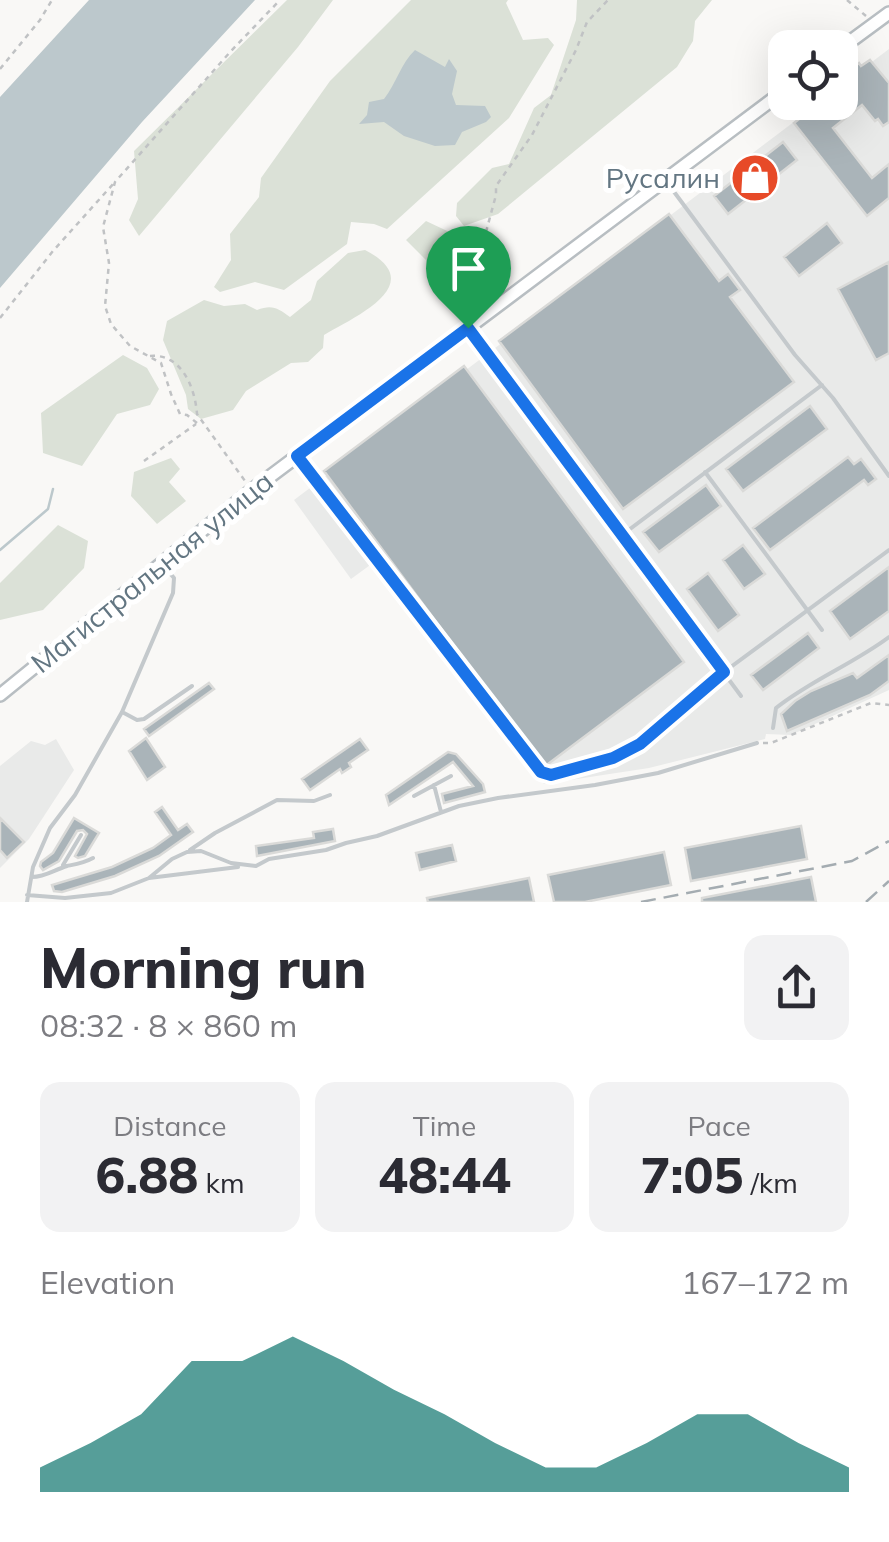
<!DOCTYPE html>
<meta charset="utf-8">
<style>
body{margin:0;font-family:Mulish,sans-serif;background:#f2f2f3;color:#2b2b33;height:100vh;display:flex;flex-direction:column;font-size:38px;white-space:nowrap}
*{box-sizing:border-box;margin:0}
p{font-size:32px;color:#7c7c81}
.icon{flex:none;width:55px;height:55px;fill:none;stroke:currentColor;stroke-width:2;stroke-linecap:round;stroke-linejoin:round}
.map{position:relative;height:902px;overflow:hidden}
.panel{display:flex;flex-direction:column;background:#fff;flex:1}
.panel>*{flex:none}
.controls{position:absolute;left:768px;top:30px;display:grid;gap:20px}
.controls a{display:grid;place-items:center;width:90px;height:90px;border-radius:20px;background:#fff;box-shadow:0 10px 40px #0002;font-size:50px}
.pin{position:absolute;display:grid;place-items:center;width:85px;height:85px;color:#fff;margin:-102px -42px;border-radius:50% 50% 50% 0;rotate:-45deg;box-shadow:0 0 10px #0007}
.pin .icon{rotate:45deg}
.round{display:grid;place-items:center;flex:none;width:105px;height:105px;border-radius:20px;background:#f2f2f3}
.headline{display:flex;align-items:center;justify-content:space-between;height:170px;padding:0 40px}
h1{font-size:55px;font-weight:800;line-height:75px}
.figures{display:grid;grid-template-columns:repeat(3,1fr);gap:15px;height:170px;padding:10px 40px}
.figures div{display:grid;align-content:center;border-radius:20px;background:#f2f2f3;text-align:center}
.figures b{font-size:50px;font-weight:800}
.figures small{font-size:28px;font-weight:400}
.figures p{font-size:28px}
.chart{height:280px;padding:20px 40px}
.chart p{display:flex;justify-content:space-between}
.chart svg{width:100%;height:180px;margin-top:10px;fill:#0f766e;opacity:.7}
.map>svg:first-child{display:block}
</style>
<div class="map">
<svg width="889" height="902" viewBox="0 0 889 902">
<rect width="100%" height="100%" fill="#f9f8f6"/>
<path fill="#e9eae9" d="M889,49V690L791,735L766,734L765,739L649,768L544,784L377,560L351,579L294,500L819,103L840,102V86Z
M56,739L74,770L29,839L0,868V766L31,741L45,745Z"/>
<path fill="#dbe1d7" d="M287,0H333L298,47L139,236L129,220L138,199L134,151Z
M411,0H508L506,3L523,40L548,38L554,45L509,118L387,229L374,224L351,222L347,244L284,290L255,282L220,292L214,287L231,260L230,234L259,197L261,178L330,81Z
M577,0H712L695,21L693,41L677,67L498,214L464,226L456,216L457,203L492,168L509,164L534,108L551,95L576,20Z
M426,221L460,237L454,248L431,265L406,240Z
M365,250C431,284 354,317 324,335L323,348L308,362L291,363L246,391L233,410L201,419L188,409L186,395L163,340L167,321L204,300L224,306L245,304L257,310C272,304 278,308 290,317L311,300L317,281L348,253Z
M123,355L147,368L159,389L150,405L117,414L82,466L43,453L41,413Z
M171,458L180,469L169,482L186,501L157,524L131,496L134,472Z
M58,525L88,541L84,568L43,610L0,620V583Z"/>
<path fill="#bcc8cc" d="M89,0H255L142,122L0,288V97Z
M415,50L445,67L449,59L457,71L452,94L456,105L485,106L491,117L486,122L462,132L455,145L435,146L404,136L384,122L359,124L367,115L369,102L384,99C396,84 401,63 415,50Z"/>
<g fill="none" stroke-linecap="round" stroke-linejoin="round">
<path stroke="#bcc8cc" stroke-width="2.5" d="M0,550L48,509L53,489"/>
</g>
<path fill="#aab4b9" stroke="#dadad8" stroke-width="2.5" d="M870,60L889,83V122L883,126L878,119L875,121L862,105L833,128L872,178L889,164V198L867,216L794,123L820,102H840V83L852,74L849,71L859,63L861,66Z
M783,142L797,160L728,214L714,196Z
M669,214L719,281L728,274L740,290L730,297L794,382L623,509L499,341Z
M827,223L842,243L799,276L784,257Z
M889,262V353L876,360L838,289Z
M464,366L684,662L544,767L324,471Z
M810,406L827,429L743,491L726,469Z
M848,457L854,464L861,459L876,479L868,485L864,480L770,550L753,528Z
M706,485L721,506L659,552L643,532Z
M743,545L765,574L744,589L723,560Z
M889,567V611L850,639L830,611Z
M708,573L739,615L718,631L687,589Z
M808,633L819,648L763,690L751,675Z
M889,655V681L870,695L787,731L781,714L795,701L811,691L853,673L857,678Z
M209,683L214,689L149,736L144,729Z
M146,738L165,767L147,780L129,751Z
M360,739L368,750L349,763L351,767L342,773L340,769L310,790L302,779Z
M448,752L456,754L483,784L485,792L444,803L442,794L473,786L453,762L389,805L386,795Z
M162,807L178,830L187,824L193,832L159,856L115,876L62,892L54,891L52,885L112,867L153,848L171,835L155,812Z
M0,818L24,842L7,858L0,850Z
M74,818L99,833L85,856L78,858L75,856L87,834L83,830L77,831L59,861L43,870L40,866L41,862L53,853Z
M801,826L807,859L691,881L685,848Z
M333,829L335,841L257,856L256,846L314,838L313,832Z
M452,845L456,861L420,870L416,853Z
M664,852L671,885L585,902H554L548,875Z
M811,877L816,902H702V898Z
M529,878L534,902H428L427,898Z"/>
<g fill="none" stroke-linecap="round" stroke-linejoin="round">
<g stroke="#b8bec2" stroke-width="16">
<path id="secondary" d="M840,49L889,13
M0,695L252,490L785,90"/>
</g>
<path stroke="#c0c2c4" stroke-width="2.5" stroke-dasharray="5 5" stroke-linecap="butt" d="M847,0L866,16
M0,69L40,20L52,0
M486,232L496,195V186L532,135L576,50L587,22L608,0
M0,318L53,251L114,183
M150,356C181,353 195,387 197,414L245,481
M197,423L187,415L180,414L171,394L161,363L130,346L111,324L105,306L109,263L103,227L115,182L231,51L280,0
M144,461L196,424
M763,743H771L871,703L889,705"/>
<path stroke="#c4c9cc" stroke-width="4" d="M666,181L795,355L833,398L889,476
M468,321L469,290L484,238
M470,330L741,696
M298,456L541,772L546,775L613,759L640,744L724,672L889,550
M705,472L822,630
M622,535L822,385
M124,713L137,720L144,719L192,686
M773,728L776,708C811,680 853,664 889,637
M434,785L441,812
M414,796L451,776
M190,850L215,833L277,800L314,801L330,795
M63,865L81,835
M32,877C45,877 54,870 67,866C77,864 84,863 93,858
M149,878L238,867
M27,895L65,898L111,893L149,878L172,859L187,852L201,851L231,863L256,866L269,859L326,850L346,843L377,836L459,806L498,798L595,785L658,773L757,743
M27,902L33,867L50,828L75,795L122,712L173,593L174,578L164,566"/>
<use href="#secondary" stroke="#fff" stroke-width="11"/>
<path stroke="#a4acb1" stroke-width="2.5" stroke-dasharray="15 8" stroke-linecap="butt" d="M641,902L852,861L889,841
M866,902L889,881"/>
</g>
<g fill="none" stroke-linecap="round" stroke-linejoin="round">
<g stroke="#fff" stroke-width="20">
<path id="route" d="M468,328L724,672L640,744L613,758L551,775L541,772L297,456Z"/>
</g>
<use href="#route" stroke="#1a73e8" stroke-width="12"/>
</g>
<defs>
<g id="shop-disc" transform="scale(2.5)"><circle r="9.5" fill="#e74a28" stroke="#fff"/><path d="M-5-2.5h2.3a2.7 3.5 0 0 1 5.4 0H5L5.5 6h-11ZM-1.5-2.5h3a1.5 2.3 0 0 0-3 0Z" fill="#fff"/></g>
</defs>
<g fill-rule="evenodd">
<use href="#shop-disc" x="755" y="178"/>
</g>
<g text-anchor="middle" stroke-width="10" stroke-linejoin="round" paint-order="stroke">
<g font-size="28" fill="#637682" stroke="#fff" text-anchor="end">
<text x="720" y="188">Русалин</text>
</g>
<g font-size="28" fill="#637682" stroke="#fff">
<text transform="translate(152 572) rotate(-39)" y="10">Магистральная улица</text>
</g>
</g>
</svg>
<div class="controls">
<a><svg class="icon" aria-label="locate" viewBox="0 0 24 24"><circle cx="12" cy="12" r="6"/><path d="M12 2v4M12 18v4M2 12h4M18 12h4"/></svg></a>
</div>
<div class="pin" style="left:468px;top:328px;background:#1e9e55"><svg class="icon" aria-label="arrive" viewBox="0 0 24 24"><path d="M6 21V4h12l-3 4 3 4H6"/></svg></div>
</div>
<section class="panel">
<div class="headline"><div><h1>Morning run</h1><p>08:32 · 8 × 860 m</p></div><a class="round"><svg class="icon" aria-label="share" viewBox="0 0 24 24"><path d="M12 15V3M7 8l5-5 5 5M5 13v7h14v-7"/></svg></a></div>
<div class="figures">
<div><p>Distance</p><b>6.88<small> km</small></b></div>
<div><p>Time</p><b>48:44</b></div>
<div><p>Pace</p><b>7:05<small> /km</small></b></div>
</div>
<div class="chart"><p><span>Elevation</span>167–172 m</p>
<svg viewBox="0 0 160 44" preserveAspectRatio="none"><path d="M0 44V38L10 32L20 25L30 12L40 12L50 6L60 12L70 19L80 25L90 32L100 38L110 38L120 32L130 25L140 25L150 32L160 38V44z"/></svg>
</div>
</section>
